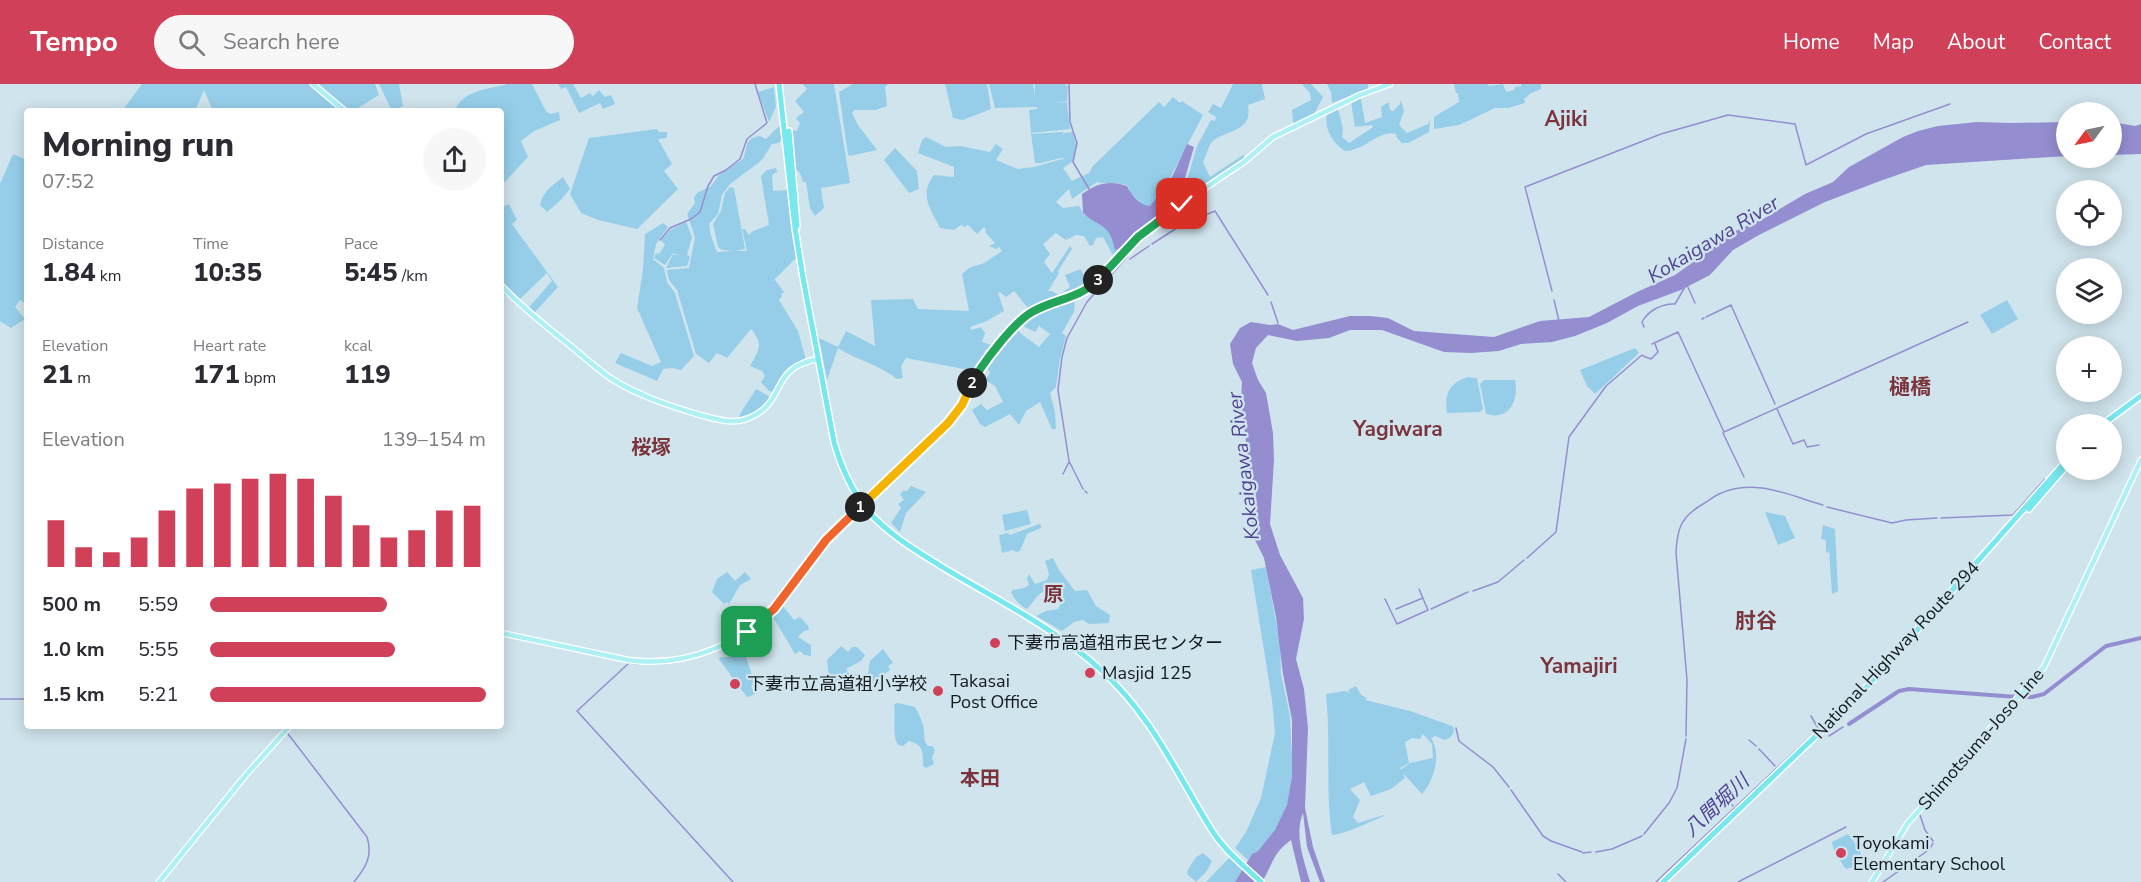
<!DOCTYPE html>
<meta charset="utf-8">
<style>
body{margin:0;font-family:"Nunito Sans","Noto Sans JP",sans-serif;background:#f7f7f7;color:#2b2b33;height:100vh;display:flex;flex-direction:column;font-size:22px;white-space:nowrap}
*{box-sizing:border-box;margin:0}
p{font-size:20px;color:#7c7c81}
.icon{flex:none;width:33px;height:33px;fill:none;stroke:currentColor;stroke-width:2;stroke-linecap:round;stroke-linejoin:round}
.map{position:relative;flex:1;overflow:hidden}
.side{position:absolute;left:24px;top:24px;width:480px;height:621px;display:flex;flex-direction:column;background:#fff;border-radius:6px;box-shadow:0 3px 15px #0003}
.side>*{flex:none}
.needle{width:39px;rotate:237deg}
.fabs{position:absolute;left:2056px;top:18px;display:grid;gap:12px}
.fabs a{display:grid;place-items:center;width:66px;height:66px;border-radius:50%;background:#fff;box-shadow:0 3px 15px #0003;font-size:30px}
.pin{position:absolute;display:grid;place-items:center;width:51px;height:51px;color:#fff;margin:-26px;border-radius:12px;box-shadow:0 3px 9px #0006}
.km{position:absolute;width:30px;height:30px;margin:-15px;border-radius:50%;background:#222;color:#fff;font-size:16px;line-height:30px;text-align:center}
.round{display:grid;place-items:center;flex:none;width:63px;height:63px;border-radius:32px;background:#f7f7f7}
.overview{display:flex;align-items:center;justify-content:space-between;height:102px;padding:0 18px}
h1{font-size:33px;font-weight:800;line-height:45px}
.stats{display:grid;grid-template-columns:repeat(3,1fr);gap:9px;height:102px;padding:6px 18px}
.stats div{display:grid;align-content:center}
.stats b{font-size:26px;font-weight:800}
.stats small{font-size:16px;font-weight:400}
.stats p{font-size:16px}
.chart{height:168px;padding:12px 18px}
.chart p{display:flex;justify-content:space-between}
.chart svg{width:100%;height:108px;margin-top:6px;stroke:#d04058;stroke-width:6}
ul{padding:0 18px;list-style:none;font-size:20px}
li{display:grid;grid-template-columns:96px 72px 1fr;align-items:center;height:45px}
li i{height:15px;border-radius:8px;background:#d04058}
header{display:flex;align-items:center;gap:36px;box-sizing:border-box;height:84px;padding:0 30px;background:#d04058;color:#fff}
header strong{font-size:28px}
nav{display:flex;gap:33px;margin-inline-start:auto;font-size:21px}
.search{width:420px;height:54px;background:#f7f7f7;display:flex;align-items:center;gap:15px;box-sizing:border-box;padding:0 21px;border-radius:33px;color:#7c7c81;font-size:22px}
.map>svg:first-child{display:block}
</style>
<header>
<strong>Tempo</strong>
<div class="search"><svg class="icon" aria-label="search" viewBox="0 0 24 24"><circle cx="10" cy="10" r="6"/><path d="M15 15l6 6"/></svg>Search here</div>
<nav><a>Home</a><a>Map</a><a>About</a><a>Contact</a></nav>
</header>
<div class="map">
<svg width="2141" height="798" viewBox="0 0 2141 798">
<rect width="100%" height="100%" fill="#d0e4ed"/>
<path fill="#96cee9" d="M142,0H375L379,11L353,27H213L204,6L195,27H122Z
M379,0H399L403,22L392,27Z
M508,0H532L546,27L550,30L559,28L560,36L534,47L521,57L528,73L501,102V27H455C461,6 490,5 508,0Z
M558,0H573L581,14L590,9L593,12L599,6L605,13L611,11L615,20L603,25L600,19L579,29L566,3L561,5Z
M803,0H834L850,99L821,104L824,124L815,132L810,124L806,98H803L800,89L795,84L791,46L797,47L800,39L796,34L804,28L795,17L807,5Z
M853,0H888L885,3L887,22L876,26H854L852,29L858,41L877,66L850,72L848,71L839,8Z
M945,0H987L991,25L963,36L953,34Z
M989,0H1033L1035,12V0H1065L1068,3L1067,17L1056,19L1067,18L1070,45L1031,49L1029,26L1037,25V23L995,24Z
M1233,0H1262L1265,15L1248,21C1253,50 1226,44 1211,59C1208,64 1206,72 1203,78L1210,93L1243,71L1245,74L1170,126V120L1188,93L1197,62L1211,36L1215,37L1216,33L1208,28L1213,20L1221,24Z
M1302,0H1311L1323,13L1313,32L1296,40L1293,38L1292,26L1311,16L1310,9Z
M1327,0H1368V5L1352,13L1350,12L1332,19L1331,8Z
M1454,0H1488L1489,2L1503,0L1506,8L1514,6L1515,3L1521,2V0H1541V5L1531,9L1524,15L1525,19L1508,24H1495L1459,41L1434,45V33L1459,18L1458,9H1456Z
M774,3L776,23L769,38L758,8Z
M1173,13L1180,19L1182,17L1203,31L1171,92L1150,122H1144L1131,109L1128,102C1117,97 1107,101 1097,98L1072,115L1069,105L1056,118L1063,124L1079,122L1084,131C1104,138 1112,144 1116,165H1122L1114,173L1103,153L1096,154L1093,161L1090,162L1084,152L1076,151L1066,156L1056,149L1043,160L1050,170L1044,178L1052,189L1070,162L1072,165L1058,187L1059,189L1048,207H1052L1059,211L1070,203L1065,191L1081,185L1085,195L1075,216L1074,228L1062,249L1066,252L1060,275L1056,303L1050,309L1055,328L1056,345H1052L1040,318L1026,327L1019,341L1010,330L985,343L980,340L972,326L981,320L987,326L1003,318L995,302L985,296L990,289L986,281L1018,243L1020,249L1039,263L1050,250L1039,242L1035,248L1023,242L1024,236L1033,230L1014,207L1006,213L1000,208L998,209L1004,227L987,237L970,243L971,246L981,243L985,249L982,258L991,261L984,268V276L974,287L906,274L901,282L903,294L897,295C880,281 857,276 838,264L827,296L819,254L838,263L846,247L875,262L871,216L913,215L918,225L969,227L962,190L969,184L984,179L1002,167L999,163L996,165L989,162L995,159L985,148L986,146L984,143L977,150L968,141L965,143L961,141L954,146L940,144C930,124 919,111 934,91L954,93V83L918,69L922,56L926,53L946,63L960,62L990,68L996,60L1003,65L996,76L1018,85L1034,83L1066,74C1055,73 1046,80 1035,79L1031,50L1063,48L1064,52V49L1073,48L1076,62L1073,77L1063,84L1072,97L1089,89L1093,82L1159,18L1164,23Z
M1359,14L1361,15L1365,39L1382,33L1381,23L1387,19H1389L1390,26L1393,27L1400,20L1401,16L1404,27L1399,41L1407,49L1428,40L1430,36L1429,48L1408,59H1402L1397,54L1396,50C1380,45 1364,67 1345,67C1332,58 1324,45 1327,30L1338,25L1343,45L1342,53L1349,59L1373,43L1372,41L1355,43L1351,18Z
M779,42L782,55L779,59L772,60L762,76L730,100L722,111L718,130L709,140L711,152L717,168L734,167L722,166L718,163L713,140L721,127L725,109L730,103L734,104L745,165L735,167H747L742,145H745L749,151L753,147L769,141L761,92L767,86L776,84L777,88L772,91L773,107L789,106L796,174L772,198L775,196L784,208L781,210L782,212L779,216L798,247L806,276L789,285L775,308L769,307L761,298L765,292L762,287L750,282C759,266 764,260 751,245L727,274L717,269L709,279L696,270L677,206L669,196L667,186L689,184L695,153L687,130L695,119L694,114L697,109L711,102L719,91L743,75C748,63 744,54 760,52L766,55Z
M657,45L659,48H667V54L658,55L672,80L664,87L678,105L637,145L598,136L581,129L570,110L589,54Z
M895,64L917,87L919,105L909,109L884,76Z
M13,70L27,76V220L20,216L15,223L25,235L11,244L0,237V100Z
M563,93L570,105L560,117L547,128L540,121C542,108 553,101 563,93Z
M509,120L517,136L512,140L558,203L534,229L529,223L552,197L547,189L519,216L504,211L501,208V124Z
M686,138L692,153L687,171L690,173L687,182L666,184L673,170L680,172L673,169L677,163L665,181L654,174L656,169L659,170L665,161L661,156L670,146Z
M663,139L668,143L656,160L653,175L664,184L667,198L675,209L694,272L681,286L672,284L663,285L657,297L615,279L621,269L652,282L661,278L637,224L643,185L645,150Z
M2007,216L2018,235L1992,250L1980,231Z
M1635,264L1639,269L1595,310L1587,302L1580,286Z
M1468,293L1477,294L1483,325L1480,328L1447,329C1444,310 1449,299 1468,293Z
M1484,296H1515C1519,316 1510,337 1486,330L1480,300Z
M756,305L772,314C763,325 752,332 739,335L740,330Z
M911,402L926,408L906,429L900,448L891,439L901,424L898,420L904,416L900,410L904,406L906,408Z
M1027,426L1031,440L1005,447L1002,431Z
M1765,428L1785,432L1795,454L1778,461Z
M1039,440L1041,441V444L1027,450L1020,467L1016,468L1013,466L1002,469L999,451L1008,449L1010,451Z
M1823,441L1835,445L1838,507L1832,510L1829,466L1828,469L1826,468V456L1821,455Z
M1053,474L1059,486L1075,507L1087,506L1096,522L1110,531L1109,539L1089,540L1083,536L1074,538L1062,547L1036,532L1046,527L1058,525L1061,519L1056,505C1038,506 1038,513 1027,525C1020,522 1014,515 1011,508L1013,506L1024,504L1029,501L1027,495L1029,490L1035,500L1047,496L1049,490L1045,477Z
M1266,483L1280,560L1281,590L1290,632L1293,693L1290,717L1281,742L1259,766L1251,772L1248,776L1235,764L1246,748L1261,714L1275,649L1272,616L1251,486Z
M727,488L735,497L745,488L751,495L740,501L729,520L727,518L724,520L712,508L717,495Z
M783,522L794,536L800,533L808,542L809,546L804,547L798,553L811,561V572L804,571L800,567L795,570L773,533Z
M841,562L848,568L852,563H857L865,571L861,577L846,585L851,593L856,590L861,594L868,589L870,577L883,565L893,579L888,582L890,586L861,606L859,604L856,606L852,601L832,600L829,597L827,576Z
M720,573H746L754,597L751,603L756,609L749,613L746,612L719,575Z
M1356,602L1361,611L1367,614L1365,616L1410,627L1452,642C1457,647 1451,654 1445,656L1435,652L1431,654C1442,671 1434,696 1422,710L1400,686L1410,679L1433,674L1432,660L1423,650L1420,655L1412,654L1405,658L1409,679L1400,684L1405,694L1391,705L1371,712L1364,698L1350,705L1360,716L1353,733L1358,739L1384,731V732C1369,738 1346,750 1332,751C1325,704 1331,657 1326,610L1345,607L1350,609L1348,606Z
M898,619L915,623C919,630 924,640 924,648C925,655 923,656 928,662H932L935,666L932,674L934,680L926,684L923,682C923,668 924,661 909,657L903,662L898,661C892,652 896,633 894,620Z
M1848,750C1853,758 1863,766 1862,779L1847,785L1844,783C1840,775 1832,765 1832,758Z
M1203,769L1212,777L1207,787L1196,798L1188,791L1187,787L1196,773Z
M1230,773L1243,785L1235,798H1206Z"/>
<path fill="#948ed1" d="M1977,38L2012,39L2067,38V72L1926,81L1880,97L1825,118L1759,151L1733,166L1710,191L1681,206L1638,222L1607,239L1575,252L1552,258L1521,260L1499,267L1471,269L1444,268L1382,246H1350L1329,254L1297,257L1268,251L1256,264L1252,279L1258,296L1266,309L1273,349L1274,376L1270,440L1280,471L1303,514L1304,535L1296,575L1304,605L1308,644L1305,724L1313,763L1325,798H1320L1307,763L1303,729C1294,751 1304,776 1310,798H1301L1291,756C1272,770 1273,780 1262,798H1235L1252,770L1258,767L1275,746L1287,721L1292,693V636L1283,590L1276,533L1264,474L1255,456L1252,444L1253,419L1241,316L1242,298L1233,280L1230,260L1240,244L1251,238L1270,241L1278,240L1293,246L1350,232H1370L1388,234L1414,247L1494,253L1540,237L1589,233L1637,208L1675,191L1713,164L1724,152L1763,135L1805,110L1833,98L1849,83L1903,53L1918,47L1938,42Z
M2112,38L2135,42L2141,40V70L2112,71Z
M1187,60L1194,63L1185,94L1166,126L1153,135L1152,138L1133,152V154L1121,164L1115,166C1109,138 1101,145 1083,129L1082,110C1098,99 1109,96 1127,102C1131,110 1140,122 1150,122L1172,93Z"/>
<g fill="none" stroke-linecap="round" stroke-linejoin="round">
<path stroke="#948ed1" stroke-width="1.5" d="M1069,0L1070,38L1077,59L1073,78L1089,105
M660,156L670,144L691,135L700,128L708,102L714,92L726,86L740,75L747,55L767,39L755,0
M1152,160L1183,140L1215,127L1268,211
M1130,175L1149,162
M1687,201L1695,219
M1552,207L1525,103L1661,50L1728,31L1795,40L1806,81L1866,50L1950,20
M1554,216L1559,237
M1271,218L1278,239
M1706,233L1731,221L1775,320
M1702,235L1704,234
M1644,243L1642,238C1648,227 1662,219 1675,220L1685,203
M1652,260L1678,248L1724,348L1968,238
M1643,272L1651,275L1658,268L1655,260
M1777,325L1793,360L1804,356L1807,363L1819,361
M1723,349L1744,393
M1063,390L1069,378
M1083,405L1069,377L1058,306L1062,273L1067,254L1087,218L1127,173
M1085,407L1087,409
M1827,423L1892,439L1906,436L1937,434
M1941,434L2013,431L2045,395
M1527,474L1556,448L1569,353L1606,302L1642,271
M1473,507L1498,498L1524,476
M1385,515L1397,540L1428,526L1419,505
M1396,525L1423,514
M1431,525L1468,508
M639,580L629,579L577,627L733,798
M0,615H27
M1811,632L1818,644
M282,642L367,753C373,772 366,783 354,798
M1456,644L1459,657L1493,683L1509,703
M1686,652L1687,596L1676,469C1677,444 1681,433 1703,420C1708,417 1713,413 1719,410C1753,393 1791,412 1823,421
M1829,652L1843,643
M1749,656L1756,662
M1798,664L1821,643
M1759,665L1775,682
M1511,706L1543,752L1551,757L1582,768
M1719,707L1733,722
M1920,731L1925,746L1933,757
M1644,750L1669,719L1677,704L1686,655
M1931,763L1933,759
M1596,768L1612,765L1642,752
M1583,769L1591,768
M1558,790L1566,798
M1656,798L1796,666
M1738,798L1846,743
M1883,798L1930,765"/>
<path stroke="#948ed1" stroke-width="4" d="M2020,613H2032L2044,610L2106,562L2141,554
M1849,640L1899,607L1909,605L2017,613"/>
<g stroke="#fff" stroke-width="7">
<path id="major" d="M313,0L345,27
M501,201C519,221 541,238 562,255C579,268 594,283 612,295C639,312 670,322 700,331C716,335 733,341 749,334C788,318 768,284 818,275
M501,549L628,576C688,584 747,559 785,511C802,490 816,466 836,446C871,409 913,377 949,339L962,321L981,282L1027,231L1087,206L1138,153L1196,110L1244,78L1273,53L1360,11L1390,0
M159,798L245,692L290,642
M1872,798L1907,740L2044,583L2141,376"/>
</g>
<g stroke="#fff" stroke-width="8">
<path id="highway" d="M779,0L795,144L803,194L834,358C841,383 852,407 868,427C889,451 917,467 944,484C997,516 1055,544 1100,585C1153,633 1175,687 1211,745C1223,765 1244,782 1261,798
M789,47L797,142
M2103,340L2141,312
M2029,425L2067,381
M1663,798L1865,605L2067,376"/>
</g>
<use href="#major" stroke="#adf1f5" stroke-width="4.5"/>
<use href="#highway" stroke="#76e8ee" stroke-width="5"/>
</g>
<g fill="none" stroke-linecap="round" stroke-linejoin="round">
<g stroke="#fff" stroke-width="12">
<path id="split-1" d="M747,548L774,525L826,456L860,423"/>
</g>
<g stroke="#fff" stroke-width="12">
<path id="split-2" d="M860,423L948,339L962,321L972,299"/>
</g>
<g stroke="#fff" stroke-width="12">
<path id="split-3" d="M972,299C981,281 1014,238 1032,228C1054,215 1079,215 1098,196"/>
</g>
<g stroke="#fff" stroke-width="12">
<path id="split-4" d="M1098,196L1138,153L1182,120"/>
</g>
<use href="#split-1" stroke="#f0652b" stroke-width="8"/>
<use href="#split-2" stroke="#f5b400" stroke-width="8"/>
<use href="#split-3" stroke="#22a559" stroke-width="8"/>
<use href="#split-4" stroke="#22a559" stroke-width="8"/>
</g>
<g fill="#d04058" stroke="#d0e4ed" stroke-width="2">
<circle cx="995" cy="559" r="6"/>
<circle cx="1090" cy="589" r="6"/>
<circle cx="735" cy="600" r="6"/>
<circle cx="938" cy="607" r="6"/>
<circle cx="1841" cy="769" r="6"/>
</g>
<g text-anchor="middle" stroke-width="4.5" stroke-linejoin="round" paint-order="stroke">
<g font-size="18" fill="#141b1f" stroke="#d0e4ed" text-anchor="start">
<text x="1007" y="565">下妻市高道祖市民センター</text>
<text x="1102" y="595">Masjid 125</text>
<text x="950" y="603">Takasai<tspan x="950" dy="21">Post Office</tspan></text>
<text x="747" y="606">下妻市立高道祖小学校</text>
<text x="1853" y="765">Toyokami<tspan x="1853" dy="21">Elementary School</tspan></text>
</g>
<g font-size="18" fill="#141b1f" stroke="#d0e4ed">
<text transform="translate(1896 566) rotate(-47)" y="6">National Highway Route 294</text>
<text transform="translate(1981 655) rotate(-49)" y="6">Shimotsuma-Joso Line</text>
</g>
<g font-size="20" font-style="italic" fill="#514495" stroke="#d0e4ed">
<text transform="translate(1713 155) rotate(-31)" y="7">Kokaigawa River</text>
<text transform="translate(1243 382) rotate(-97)" y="7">Kokaigawa River</text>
<text transform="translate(1716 721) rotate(-43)" y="7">八間堀川</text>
</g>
<g font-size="20" font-weight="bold" fill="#7b333c" stroke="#d0e4ed">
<text x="651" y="370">桜塚</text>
<text x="1053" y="517">原</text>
<text x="980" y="701">本田</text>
</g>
<g font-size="21" font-weight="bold" fill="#7b333c" stroke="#d0e4ed">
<text x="1566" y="42">Ajiki</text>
<text x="1910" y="310">樋橋</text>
<text x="1398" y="352">Yagiwara</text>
<text x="1756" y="544">肘谷</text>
<text x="1579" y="589">Yamajiri</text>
</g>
</g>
</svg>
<div class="fabs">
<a><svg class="needle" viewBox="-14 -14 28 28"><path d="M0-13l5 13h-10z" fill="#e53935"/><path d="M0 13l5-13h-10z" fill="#7c7c81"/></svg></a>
<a><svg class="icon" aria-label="locate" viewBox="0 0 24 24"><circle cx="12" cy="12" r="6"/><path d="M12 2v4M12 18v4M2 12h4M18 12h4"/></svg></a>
<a><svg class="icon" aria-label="layers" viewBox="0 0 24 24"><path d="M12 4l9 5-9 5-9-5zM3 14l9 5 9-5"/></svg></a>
<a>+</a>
<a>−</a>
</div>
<div class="pin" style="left:747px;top:548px;background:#1e9e55"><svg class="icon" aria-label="arrive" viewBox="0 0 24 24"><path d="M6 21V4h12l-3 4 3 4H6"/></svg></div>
<div class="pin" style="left:1182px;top:120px;background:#d93025"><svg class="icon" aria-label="check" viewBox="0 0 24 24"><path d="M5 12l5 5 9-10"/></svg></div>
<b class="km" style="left:860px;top:423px">1</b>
<b class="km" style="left:972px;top:299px">2</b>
<b class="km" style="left:1098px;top:196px">3</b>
<section class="side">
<div class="overview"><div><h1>Morning run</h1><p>07:52</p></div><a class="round"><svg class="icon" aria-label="share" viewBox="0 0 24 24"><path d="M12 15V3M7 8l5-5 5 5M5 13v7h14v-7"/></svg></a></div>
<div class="stats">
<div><p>Distance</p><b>1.84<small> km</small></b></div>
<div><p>Time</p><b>10:35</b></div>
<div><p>Pace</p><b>5:45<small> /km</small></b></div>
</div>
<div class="stats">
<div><p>Elevation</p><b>21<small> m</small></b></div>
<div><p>Heart rate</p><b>171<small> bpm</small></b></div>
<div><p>kcal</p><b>119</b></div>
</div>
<div class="chart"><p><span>Elevation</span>139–154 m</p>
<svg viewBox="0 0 160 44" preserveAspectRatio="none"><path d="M5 44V25M15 44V36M25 44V38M35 44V32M45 44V21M55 44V12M65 44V10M75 44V8M85 44V6M95 44V8M105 44V15M115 44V27M125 44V32M135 44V29M145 44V21M155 44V19"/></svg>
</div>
<ul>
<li><b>500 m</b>5:59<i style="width:64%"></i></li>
<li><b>1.0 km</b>5:55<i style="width:67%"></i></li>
<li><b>1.5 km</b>5:21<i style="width:100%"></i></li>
</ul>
</section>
</div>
